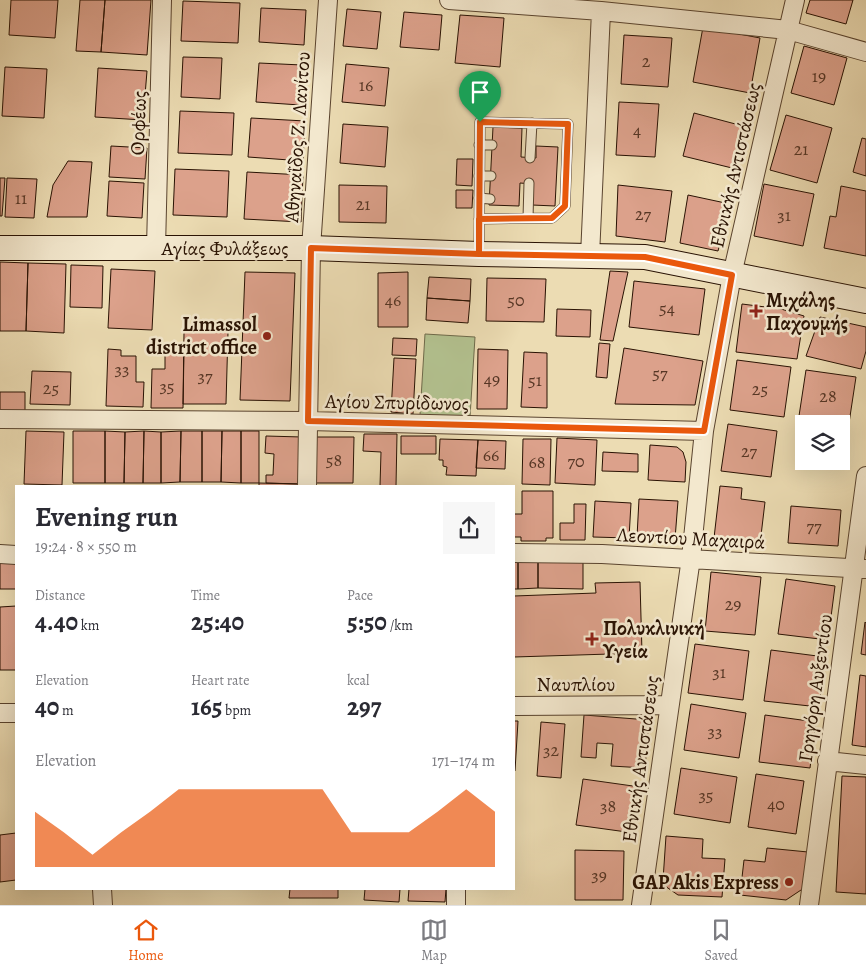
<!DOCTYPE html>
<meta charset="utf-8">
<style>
body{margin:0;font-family:Alegreya,serif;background:#f7f7f7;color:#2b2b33;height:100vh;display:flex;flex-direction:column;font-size:19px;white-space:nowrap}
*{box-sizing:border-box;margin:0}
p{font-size:16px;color:#7c7c81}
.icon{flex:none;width:28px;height:28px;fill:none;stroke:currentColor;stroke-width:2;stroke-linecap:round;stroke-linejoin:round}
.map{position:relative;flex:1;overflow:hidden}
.drawer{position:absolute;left:15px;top:485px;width:500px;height:405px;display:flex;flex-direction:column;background:#fff;border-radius:0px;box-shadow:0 5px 20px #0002}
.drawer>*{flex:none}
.controls{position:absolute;left:795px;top:415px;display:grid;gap:10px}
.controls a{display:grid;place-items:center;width:55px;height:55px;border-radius:0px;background:#fff;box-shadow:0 5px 20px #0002;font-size:25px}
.pin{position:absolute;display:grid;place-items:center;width:42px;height:42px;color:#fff;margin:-51px -21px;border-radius:50% 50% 50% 0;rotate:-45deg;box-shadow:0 0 5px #0007}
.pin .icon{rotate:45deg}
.round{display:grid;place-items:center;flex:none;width:52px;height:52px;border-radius:0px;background:#f7f7f7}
.headline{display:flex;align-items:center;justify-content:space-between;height:85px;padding:0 20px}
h1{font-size:28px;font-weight:600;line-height:38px}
.figures{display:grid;grid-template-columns:repeat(3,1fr);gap:8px;height:85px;padding:5px 20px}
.figures div{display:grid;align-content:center}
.figures b{font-size:25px;font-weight:600}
.figures small{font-size:14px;font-weight:400}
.figures p{font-size:14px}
.chart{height:140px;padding:10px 20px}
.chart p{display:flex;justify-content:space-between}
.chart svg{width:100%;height:90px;margin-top:5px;fill:#ea580c;opacity:.7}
.menu{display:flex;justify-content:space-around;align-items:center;height:70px;border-top:1px solid #e1e1e2;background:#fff;font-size:14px;color:#7c7c81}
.menu a{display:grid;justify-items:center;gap:2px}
.menu .active{color:#ea580c}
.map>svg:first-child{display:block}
</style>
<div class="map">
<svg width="866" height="905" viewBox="0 0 866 905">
<rect width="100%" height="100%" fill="#ecdcb3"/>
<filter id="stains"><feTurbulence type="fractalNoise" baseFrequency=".004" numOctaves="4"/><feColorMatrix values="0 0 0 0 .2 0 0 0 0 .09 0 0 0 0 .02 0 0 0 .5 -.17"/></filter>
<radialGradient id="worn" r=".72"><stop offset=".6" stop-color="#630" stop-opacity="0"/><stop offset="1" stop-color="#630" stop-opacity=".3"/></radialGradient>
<path fill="#b3c290" stroke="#6e6a4a" d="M425,334L475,337L470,417L420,415Z"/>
<path fill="#dca18b" stroke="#291203" d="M11,0H58L55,38L9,35Z
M80,0H105L101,52L76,51Z
M105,0H151L147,55L101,52Z
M810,0H853L846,24L806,13Z
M183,1L240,3L238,43L181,41Z
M261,8L306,10L304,45L259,42Z
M347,9L381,12L377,49L343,46Z
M404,12L442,15L439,50L400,47Z
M460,15L504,18L500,67L455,63Z
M703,27L760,38L750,93L693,82Z
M624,35L672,38L668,87L621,84Z
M804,46L847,58L834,105L791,93Z
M183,57L222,58L220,99L181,97Z
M259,63L302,65L300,105L256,102Z
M346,64L389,68L385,106L342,102Z
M5,67L47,69L44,118L2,116Z
M98,68L147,71L143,120L95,117Z
M619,102L659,104L655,157L616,155Z
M180,111L234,113L232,155L178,153Z
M694,113L743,126L732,168L683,156Z
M786,115L832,128L817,183L770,170Z
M251,118L305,121L303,161L248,157Z
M343,124L388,127L385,167L340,163Z
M493,127L522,128L521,157L536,158V146L558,147L555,206L532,205L533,184L520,183L519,206L489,205Z
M862,138L866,139V176L853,172Z
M111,146L147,148L145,179L109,177Z
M457,159H473L472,186L456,185Z
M68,161L92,162L87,217H47L53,185Z
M175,169L229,171L227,217L173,215Z
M247,172L303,175L301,222L244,219Z
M0,178H5L2,216H0Z
M7,178L37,179L34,218L5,217Z
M109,181L144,183L142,218L107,216Z
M764,184L814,194L803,246L754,236Z
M339,185L387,186L386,223L339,222Z
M618,185L672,191L665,242L616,236Z
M841,186L866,191V256L824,248L830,216L836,217Z
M456,190H473L472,208H456Z
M688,195L730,204L718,251L680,243Z
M0,262L28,263L26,331H0Z
M28,263L66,264L64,333L26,331Z
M71,265L103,266L102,308L70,307Z
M111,269L155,271L152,330L108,328Z
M610,271L628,272L613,341L600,340Z
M245,272L295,273L290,401L240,400Z
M408,272V327H378V273Z
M429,277L471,279L470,301L427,298Z
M487,278L546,279L544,322L486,321Z
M634,281L705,289L699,335L629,327Z
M427,298L470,301L468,323L426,320Z
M742,304L781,309L804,316L797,359L736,352Z
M557,309L591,310L590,337L556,336Z
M820,317L866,327V351L861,369L806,356Z
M184,332H228L226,404H183Z
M393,338L417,339L416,356L392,355Z
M599,343L610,344L607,378L596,377Z
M165,348L184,349L183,408H151L152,369H165Z
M624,348L703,361L695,405L615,404Z
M108,349L121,350V356H136V382H144L143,407L106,406Z
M478,349L508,350L507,409H477Z
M524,352L547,353V408L521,407Z
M394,358L416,359L413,414L391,412Z
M737,360L791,367L784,417L730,410Z
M806,370L856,377L849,423L799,416Z
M32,371L71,372L70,405L30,404Z
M0,392H25V412H0Z
M728,424L777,431L771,477L721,471Z
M26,431L64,432L62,485L24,484Z
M73,431H105V483H73Z
M105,431L125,432L124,483H105Z
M144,431L143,483H124L125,432Z
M144,431L161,432V483H143Z
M181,431L180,482L161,483V432Z
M181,431H202V482H180Z
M202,431H222L221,482H202Z
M222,431H241V483L221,482Z
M241,431H259V483H241Z
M364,434H397L396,486H380L381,452L363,451Z
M266,436L302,437L300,484L266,483V475H273L274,454L265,453Z
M401,436H436V454H401Z
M314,437H354L353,483H313Z
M557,438L597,440L595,485L555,483Z
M440,439L478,440L476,476L446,475L447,467L443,466V460H439Z
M523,439H551L550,485L522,484Z
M478,440L506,441L505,469L476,468Z
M650,445L677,447L683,452L686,462L685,482L648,480Z
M603,452L638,454V472L602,471Z
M259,483L300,484L299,486H259Z
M720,486L742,488L741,499L765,502L760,544L714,538Z
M522,491H553V538H546V541H521V537H514V514H522Z
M639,499L678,501L675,539L637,537Z
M595,501L631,503L629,538L593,537Z
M574,504H586L585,540H560V523H574Z
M791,506L841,510L838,546L788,543Z
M538,559V588L518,589V560Z
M538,559L583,560V589L538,588Z
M514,561H518V589H514Z
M0,562H16V589H0Z
M711,572L761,577L755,635L705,631Z
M786,579L835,586L828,640L778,634Z
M640,582L642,653L514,657V596L596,593L595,583Z
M16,606V670H0V607Z
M865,622L866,623V655L861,654Z
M695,644L749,651L743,700L688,693Z
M771,650L825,657L819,707L764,701Z
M860,675L866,676V747L852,745Z
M691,704L746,713L739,758L684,750Z
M584,715L649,720L645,768L611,766L613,744L597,743L596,758L581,757Z
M765,715L816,722L810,768L759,762Z
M514,721H518L515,771L514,770Z
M541,722L565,724L561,778L537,776Z
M681,768L737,777L730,823L674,814Z
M756,774L804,781L796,834L748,827Z
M842,776L866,777V894L836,892Z
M583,779L640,787L634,833L576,825Z
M16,833V880L0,882V835Z
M666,836L703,839L702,858L725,859L722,897L678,895L665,886L663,880Z
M767,848L808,852L804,888L786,900L740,895L744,860L765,862Z
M575,850L624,851L623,900H575Z
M290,889H338V898H289Z
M365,889H400L399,902L364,900Z
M409,889H446L445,902L408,901Z"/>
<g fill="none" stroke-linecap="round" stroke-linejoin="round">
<g stroke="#5a442f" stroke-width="11">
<path id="service" d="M479,145H492
M530,158L532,123
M479,176H491
M479,198L490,199
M528,218L529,183
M479,253L480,122L568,124L565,206L552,218L479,219"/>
</g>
<g stroke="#5a442f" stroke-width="20">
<path id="minor" d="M449,0L601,11L788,30L866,52
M156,248L162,0
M590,256L601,11
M0,419L308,421L704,431
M307,486L311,248L328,0
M514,553L602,554L866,569
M0,554L16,555
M514,706L669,705
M0,713H16
M827,761L866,765
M102,889L103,905
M456,905V889
M641,905L691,558L704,431L732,275L795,0
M809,905L866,476"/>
</g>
<g stroke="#291203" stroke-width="26">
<path id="secondary" d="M0,248H311L479,254L645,257L866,301"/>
</g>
<use href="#service" stroke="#f3e8ce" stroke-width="9"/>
<use href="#minor" stroke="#f3e8ce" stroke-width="18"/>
<use href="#secondary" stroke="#f3e8ce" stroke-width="24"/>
</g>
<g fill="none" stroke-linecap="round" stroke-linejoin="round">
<g stroke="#fff" stroke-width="10">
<path id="route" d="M480,122L479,254L311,248L308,421L704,431L732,275L645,257L479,254V219L552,218L565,206L568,124L480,122"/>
</g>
<use href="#route" stroke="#ea580c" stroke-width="6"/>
</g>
<g fill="#8f2418" stroke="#f3e8ce" stroke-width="2">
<path d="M753.5 303.5h5v5h5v5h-5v5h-5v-5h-5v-5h5z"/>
<circle cx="267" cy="336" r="5"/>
<path d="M589.5 631.5h5v5h5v5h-5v5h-5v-5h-5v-5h5z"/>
<circle cx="789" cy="882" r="5"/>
</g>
<g text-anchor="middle" stroke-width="5" stroke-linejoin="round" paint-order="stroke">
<g font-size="18" fill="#563625">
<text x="646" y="67">2</text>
<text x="819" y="82">19</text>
<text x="366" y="91">16</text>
<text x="637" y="136">4</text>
<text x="801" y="155">21</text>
<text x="21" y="204">11</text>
<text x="363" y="210">21</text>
<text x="643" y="220">27</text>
<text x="784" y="221">31</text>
<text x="393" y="306">46</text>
<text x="516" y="306">50</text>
<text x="667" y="314">54</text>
<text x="122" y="375">33</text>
<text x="660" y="379">57</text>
<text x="205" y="382">37</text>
<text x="492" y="385">49</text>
<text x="535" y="386">51</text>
<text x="167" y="392">35</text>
<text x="51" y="394">25</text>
<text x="760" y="395">25</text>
<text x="828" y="402">28</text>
<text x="749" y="457">27</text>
<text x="491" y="461">66</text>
<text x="334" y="466">58</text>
<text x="576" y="467">70</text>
<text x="537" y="468">68</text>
<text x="814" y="532">77</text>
<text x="733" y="610">29</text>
<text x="719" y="678">31</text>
<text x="715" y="737">33</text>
<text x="551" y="756">32</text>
<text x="706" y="801">35</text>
<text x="776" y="810">40</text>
<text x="608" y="812">38</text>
<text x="599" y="881">39</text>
</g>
<g font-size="20" fill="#291203" stroke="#f3e8ce">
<text transform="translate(138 123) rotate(-88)" y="7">Ορφέως</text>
<text transform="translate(297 137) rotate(-86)" y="7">Αθηναΐδος Ζ. Λανίτου</text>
<text transform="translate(735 165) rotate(-77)" y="7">Εθνικής Αντιστάσεως</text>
<text x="225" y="255">Αγίας Φυλάξεως</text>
<text transform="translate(397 402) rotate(1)" y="7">Αγίου Σπυρίδωνος</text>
<text transform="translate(691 538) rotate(3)" y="7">Λεοντίου Μαχαιρά</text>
<text x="576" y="691">Ναυπλίου</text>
<text transform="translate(815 688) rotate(-82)" y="7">Γρηγόρη Αυξεντίου</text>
<text transform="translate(640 759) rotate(-82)" y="7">Εθνικής Αντιστάσεως</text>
</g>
<g font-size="20" font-weight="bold" fill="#291203" stroke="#f3e8ce" text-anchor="start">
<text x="766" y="307">Μιχάλης<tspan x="766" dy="23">Παχουμής</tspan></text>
<text x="257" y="331" text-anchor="end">Limassol<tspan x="257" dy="23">district office</tspan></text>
<text x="603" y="635">Πολυκλινική<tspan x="603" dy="23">Υγεία</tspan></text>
<text x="779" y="889" text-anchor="end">GAP Akis Express</text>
</g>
</g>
<rect width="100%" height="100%" filter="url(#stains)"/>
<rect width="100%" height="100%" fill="url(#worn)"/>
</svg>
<div class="controls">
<a><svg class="icon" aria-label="layers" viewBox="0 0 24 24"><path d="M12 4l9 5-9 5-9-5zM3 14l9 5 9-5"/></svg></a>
</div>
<div class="pin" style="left:480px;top:122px;background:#1e9e55"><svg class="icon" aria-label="arrive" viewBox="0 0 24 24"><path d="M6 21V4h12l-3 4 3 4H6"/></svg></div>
<section class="drawer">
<div class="headline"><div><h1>Evening run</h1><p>19:24 · 8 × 550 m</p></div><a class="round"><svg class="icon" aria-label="share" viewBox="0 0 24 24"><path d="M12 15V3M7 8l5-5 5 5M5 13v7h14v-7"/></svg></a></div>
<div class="figures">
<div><p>Distance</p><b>4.40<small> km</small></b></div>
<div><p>Time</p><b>25:40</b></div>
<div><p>Pace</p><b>5:50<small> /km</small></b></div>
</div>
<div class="figures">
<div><p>Elevation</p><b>40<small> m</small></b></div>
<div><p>Heart rate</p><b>165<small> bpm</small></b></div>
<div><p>kcal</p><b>297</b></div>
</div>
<div class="chart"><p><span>Elevation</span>171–174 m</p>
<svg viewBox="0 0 160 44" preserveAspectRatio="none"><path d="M0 44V17L10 27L20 38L30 27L40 17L50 6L60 6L70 6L80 6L90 6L100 6L110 27L120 27L130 27L140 17L150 6L160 17V44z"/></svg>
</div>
</section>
</div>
<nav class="menu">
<a class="active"><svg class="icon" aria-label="home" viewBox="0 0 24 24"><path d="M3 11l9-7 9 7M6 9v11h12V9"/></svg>Home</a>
<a><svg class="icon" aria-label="map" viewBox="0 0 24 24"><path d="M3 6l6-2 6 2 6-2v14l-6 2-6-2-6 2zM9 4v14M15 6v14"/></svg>Map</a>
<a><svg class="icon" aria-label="saved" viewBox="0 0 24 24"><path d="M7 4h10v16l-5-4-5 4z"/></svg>Saved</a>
</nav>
